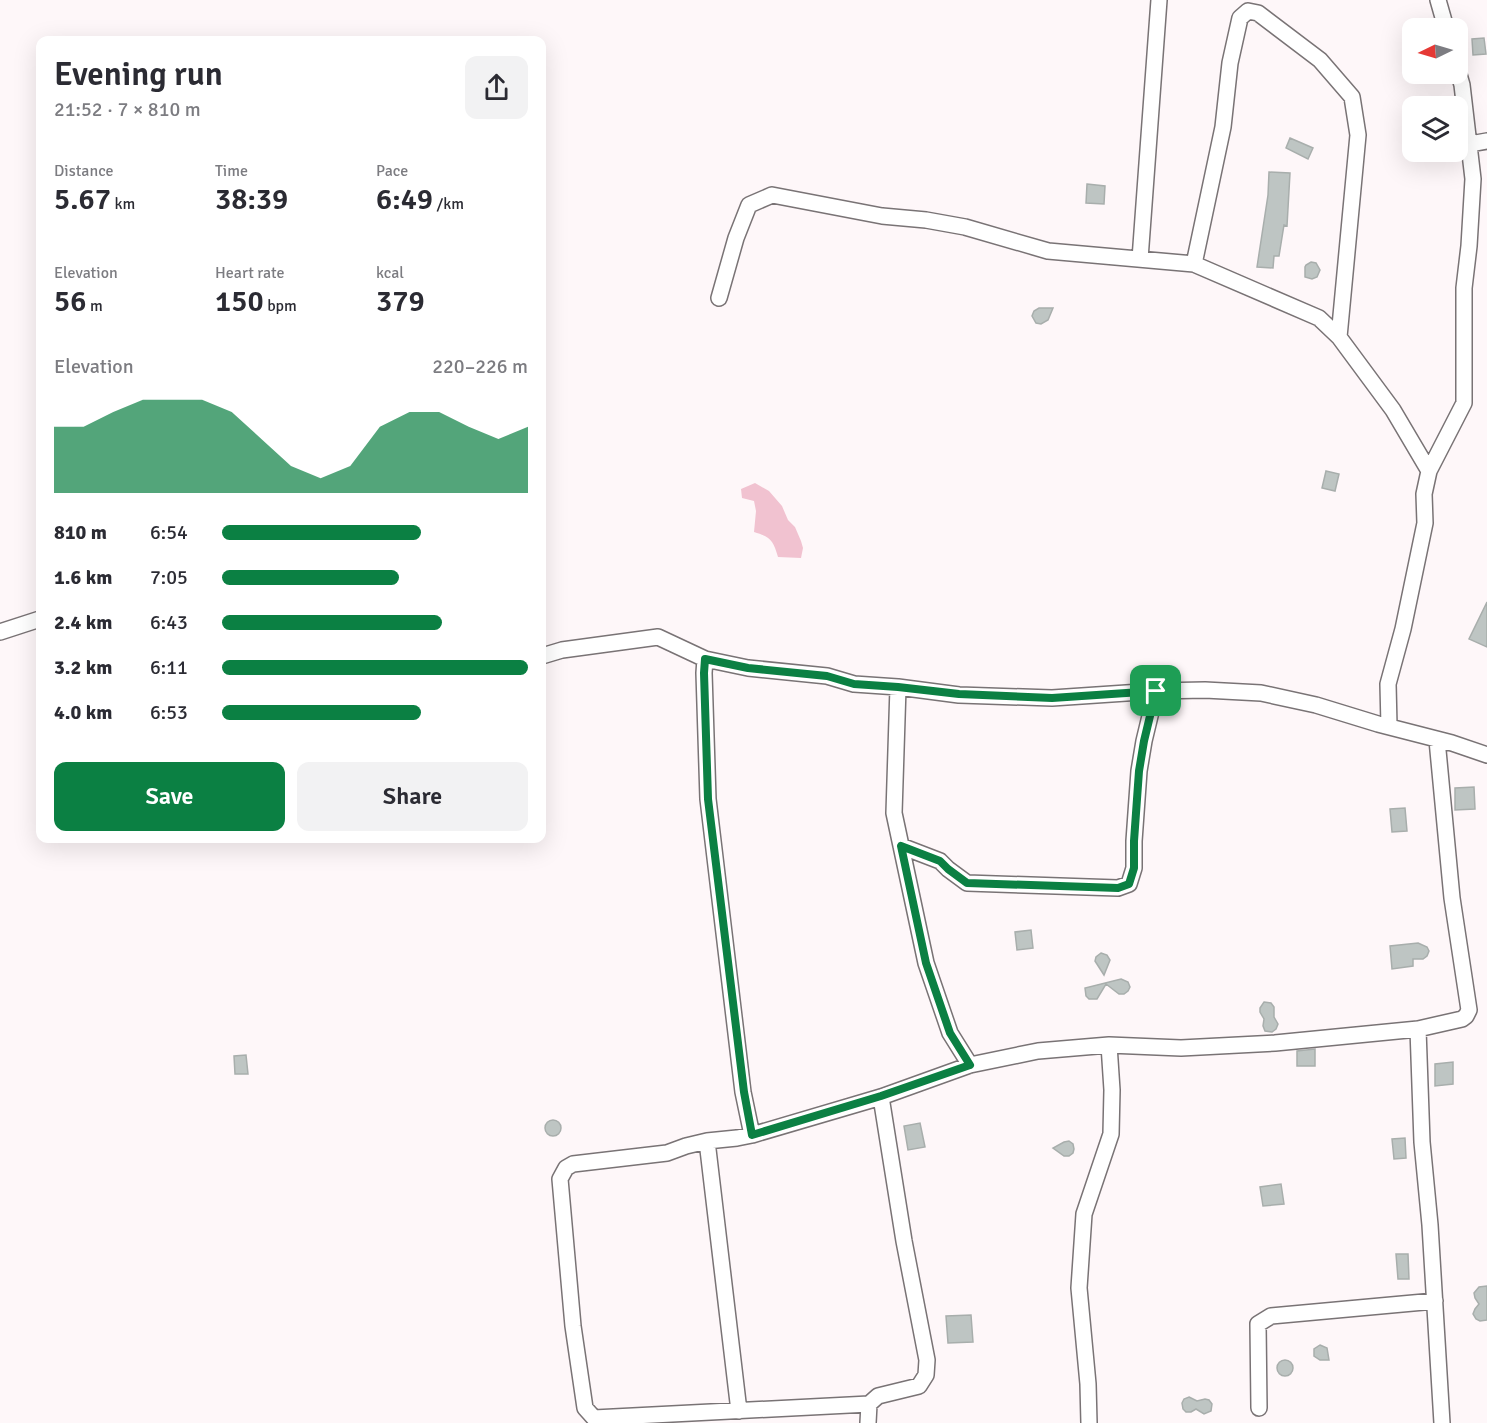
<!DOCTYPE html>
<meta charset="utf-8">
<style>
body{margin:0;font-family:Signika,sans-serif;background:#f2f2f3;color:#2b2b33;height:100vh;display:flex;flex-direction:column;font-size:22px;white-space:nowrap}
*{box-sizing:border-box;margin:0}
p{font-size:20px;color:#7c7c81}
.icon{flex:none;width:33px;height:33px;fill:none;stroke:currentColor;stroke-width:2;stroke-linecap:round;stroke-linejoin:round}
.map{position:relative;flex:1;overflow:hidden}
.details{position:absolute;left:36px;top:36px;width:510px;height:807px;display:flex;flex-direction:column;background:#fff;border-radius:12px;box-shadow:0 6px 24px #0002}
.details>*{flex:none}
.needle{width:39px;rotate:265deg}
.controls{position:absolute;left:1402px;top:18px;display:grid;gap:12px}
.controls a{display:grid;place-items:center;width:66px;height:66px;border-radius:12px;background:#fff;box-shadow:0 6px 24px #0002;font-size:30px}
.pin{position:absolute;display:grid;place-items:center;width:51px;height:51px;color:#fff;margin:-26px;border-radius:12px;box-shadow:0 3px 9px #0006}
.round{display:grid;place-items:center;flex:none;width:63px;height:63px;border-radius:12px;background:#f2f2f3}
.summary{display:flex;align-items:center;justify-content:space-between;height:102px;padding:0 18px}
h1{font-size:33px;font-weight:600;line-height:45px}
.stats{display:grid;grid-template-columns:repeat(3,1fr);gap:9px;height:102px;padding:6px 18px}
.stats div{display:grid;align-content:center}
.stats b{font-size:30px;font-weight:600}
.stats small{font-size:16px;font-weight:400}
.stats p{font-size:16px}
.chart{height:168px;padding:12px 18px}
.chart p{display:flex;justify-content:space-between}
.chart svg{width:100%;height:108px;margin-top:6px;fill:#0b8043;opacity:.7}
.primary-button{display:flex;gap:12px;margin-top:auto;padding:12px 18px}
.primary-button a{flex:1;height:69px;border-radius:12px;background:#0b8043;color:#fff;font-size:24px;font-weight:600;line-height:69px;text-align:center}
.primary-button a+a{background:#f2f2f3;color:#2b2b33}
ul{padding:0 18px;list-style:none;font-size:20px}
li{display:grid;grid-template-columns:96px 72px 1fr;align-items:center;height:45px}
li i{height:15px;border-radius:8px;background:#0b8043}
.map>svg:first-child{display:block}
</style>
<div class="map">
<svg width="1487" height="1423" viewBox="0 0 1487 1423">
<rect width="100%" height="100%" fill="#fef7f9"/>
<path fill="#f1c2d0" d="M755,483L769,491L782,506L788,520L795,527L801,541L803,548L801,558L778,557C773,540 771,537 754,532L756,511L754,501L742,498L741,489Z"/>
<path fill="#bec5c3" stroke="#a8aeac" stroke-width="1.5" d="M1484,38L1486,54L1473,55L1472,39Z
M1290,138L1313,148L1308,159L1286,148Z
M1269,172L1290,173L1287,226L1284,225L1279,256H1274L1273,268L1257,267L1268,195Z
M1087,184L1105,186L1104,204L1086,203Z
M1311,262L1316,263L1320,270L1317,277L1312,279L1305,277V267L1306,265Z
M1039,308H1053L1048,320L1041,324L1036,323L1032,316L1034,311Z
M1326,471L1339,474L1335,491L1322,488Z
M1487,602V647L1469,639Z
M1474,787L1475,809L1455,810V788Z
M1405,808L1407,831L1392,832L1390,809Z
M1031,930L1033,948L1017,950L1015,932Z
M1418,943L1427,947L1429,951L1427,956L1423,959H1413V966L1392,969L1390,946Z
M1101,953L1107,955L1110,960L1104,975L1095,961L1096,957Z
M1121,979L1128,982L1130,987L1128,991L1124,994H1119L1106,984L1097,999H1089L1086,996L1085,988Z
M1264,1002L1271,1003L1274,1007V1017L1278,1024L1276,1029L1272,1032L1265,1031L1263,1026L1264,1019L1260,1012V1008Z
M1315,1049V1066H1297V1051Z
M246,1055L248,1074H235L234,1056Z
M1453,1062V1084L1435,1086V1064Z
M545 1128a8 8 0 1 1 16 0a8 8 0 1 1-16 0Z
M920,1123L925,1147L908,1150L904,1126Z
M1405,1138L1406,1158L1394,1159L1392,1139Z
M1069,1141L1073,1144L1074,1149L1073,1153L1069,1156H1064L1053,1148L1064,1142Z
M1281,1184L1284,1204L1263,1206L1260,1187Z
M1396,1254H1408L1409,1279H1398Z
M1487,1286V1320L1480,1321L1476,1319L1473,1314L1475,1309L1479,1304L1475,1298L1474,1293L1479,1287Z
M971,1315L973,1342L948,1343L946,1316Z
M1320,1345L1327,1348L1329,1360H1320L1314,1356V1349Z
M1277 1368a8 8 0 1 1 16 0a8 8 0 1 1-16 0Z
M1189,1397L1197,1401L1205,1399L1209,1400L1212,1404L1211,1411L1204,1414L1196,1409L1191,1412H1186L1183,1409L1182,1403L1184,1399Z"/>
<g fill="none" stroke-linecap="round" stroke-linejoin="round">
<g stroke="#797375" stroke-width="18">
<path id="minor" d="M1438,0L1446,28
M1470,144L1487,141
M1140,259L1159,0
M1194,264L1223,127L1230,63L1240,18L1248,11L1258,13L1320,60L1352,97L1358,135L1339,337
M719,298L736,238L749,205L772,195L882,216L926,220L965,227L1048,251L1194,264L1319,318L1339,337L1393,410L1429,471L1424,494L1425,523L1403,629L1388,684L1389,726
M1429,471L1464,403V288L1469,246L1473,179L1462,85L1458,71
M0,632L40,619
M542,656L562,650L658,637L705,659L748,668L827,676L854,684L898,687L959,695L1052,698L1156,691L1205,690L1261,693L1316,705L1378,724L1452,743L1487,755
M705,659L704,673L708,799L743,1092L752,1135
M898,687L894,813L926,963L950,1033L970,1065
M1437,740L1452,898L1469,1010L1466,1016L1462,1019L1418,1029L1422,1142L1430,1225L1442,1423
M901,846L940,861L948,869L967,883L1118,888L1129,884L1134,868V841L1139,771L1144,741L1156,691
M707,1141L739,1411
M869,1404L594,1418L585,1408L573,1326L560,1179L566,1168L573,1164L667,1153L686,1146L707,1141L737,1138L752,1135L881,1097L970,1065L1038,1051L1109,1045L1181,1048L1275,1043L1418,1029
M1259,1408L1258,1324L1271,1316L1435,1301
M868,1423L869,1404L878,1396L919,1386L926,1375L927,1360L904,1241L881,1097
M1089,1423L1088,1384L1079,1288L1084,1214L1111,1134L1112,1090L1109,1045"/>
</g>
<use href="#minor" stroke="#fff" stroke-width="15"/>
</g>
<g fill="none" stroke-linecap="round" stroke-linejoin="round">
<g stroke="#fff" stroke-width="12">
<path id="route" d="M705,659L748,668L827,676L854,684L898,687L959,694L1052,698L1156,691L1144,741L1139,771L1134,841V868L1129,884L1118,888L967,883L948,869L940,861L901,846L926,963L950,1033L970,1065L881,1096L752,1135L744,1092L708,799L704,673Z"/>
</g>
<use href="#route" stroke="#0b8043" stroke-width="8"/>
</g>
</svg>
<div class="controls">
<a><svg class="needle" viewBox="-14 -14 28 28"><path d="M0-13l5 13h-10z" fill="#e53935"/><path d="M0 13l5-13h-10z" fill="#7c7c81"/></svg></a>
<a><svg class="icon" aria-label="layers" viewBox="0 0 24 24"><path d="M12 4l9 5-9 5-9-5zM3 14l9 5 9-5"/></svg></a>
</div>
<div class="pin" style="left:1156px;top:691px;background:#1e9e55"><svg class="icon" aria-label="arrive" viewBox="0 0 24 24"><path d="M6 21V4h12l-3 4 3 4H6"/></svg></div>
<section class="details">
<div class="summary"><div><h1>Evening run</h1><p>21:52 · 7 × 810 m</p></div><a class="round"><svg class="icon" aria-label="share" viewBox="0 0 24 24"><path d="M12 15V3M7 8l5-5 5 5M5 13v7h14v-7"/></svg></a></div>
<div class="stats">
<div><p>Distance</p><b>5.67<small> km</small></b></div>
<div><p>Time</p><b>38:39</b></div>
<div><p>Pace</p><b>6:49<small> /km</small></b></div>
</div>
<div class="stats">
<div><p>Elevation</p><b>56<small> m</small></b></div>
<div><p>Heart rate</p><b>150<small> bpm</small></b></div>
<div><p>kcal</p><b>379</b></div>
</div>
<div class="chart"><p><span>Elevation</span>220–226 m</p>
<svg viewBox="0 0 160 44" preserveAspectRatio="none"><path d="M0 44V17L10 17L20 11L30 6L40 6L50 6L60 11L70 22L80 33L90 38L100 33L110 17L120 11L130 11L140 17L150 22L160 17V44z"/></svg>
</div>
<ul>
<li><b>810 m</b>6:54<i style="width:65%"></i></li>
<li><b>1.6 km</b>7:05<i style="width:58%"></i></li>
<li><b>2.4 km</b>6:43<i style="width:72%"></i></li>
<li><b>3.2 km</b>6:11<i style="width:100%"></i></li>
<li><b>4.0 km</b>6:53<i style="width:65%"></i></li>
</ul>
<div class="primary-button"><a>Save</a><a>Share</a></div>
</section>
</div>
